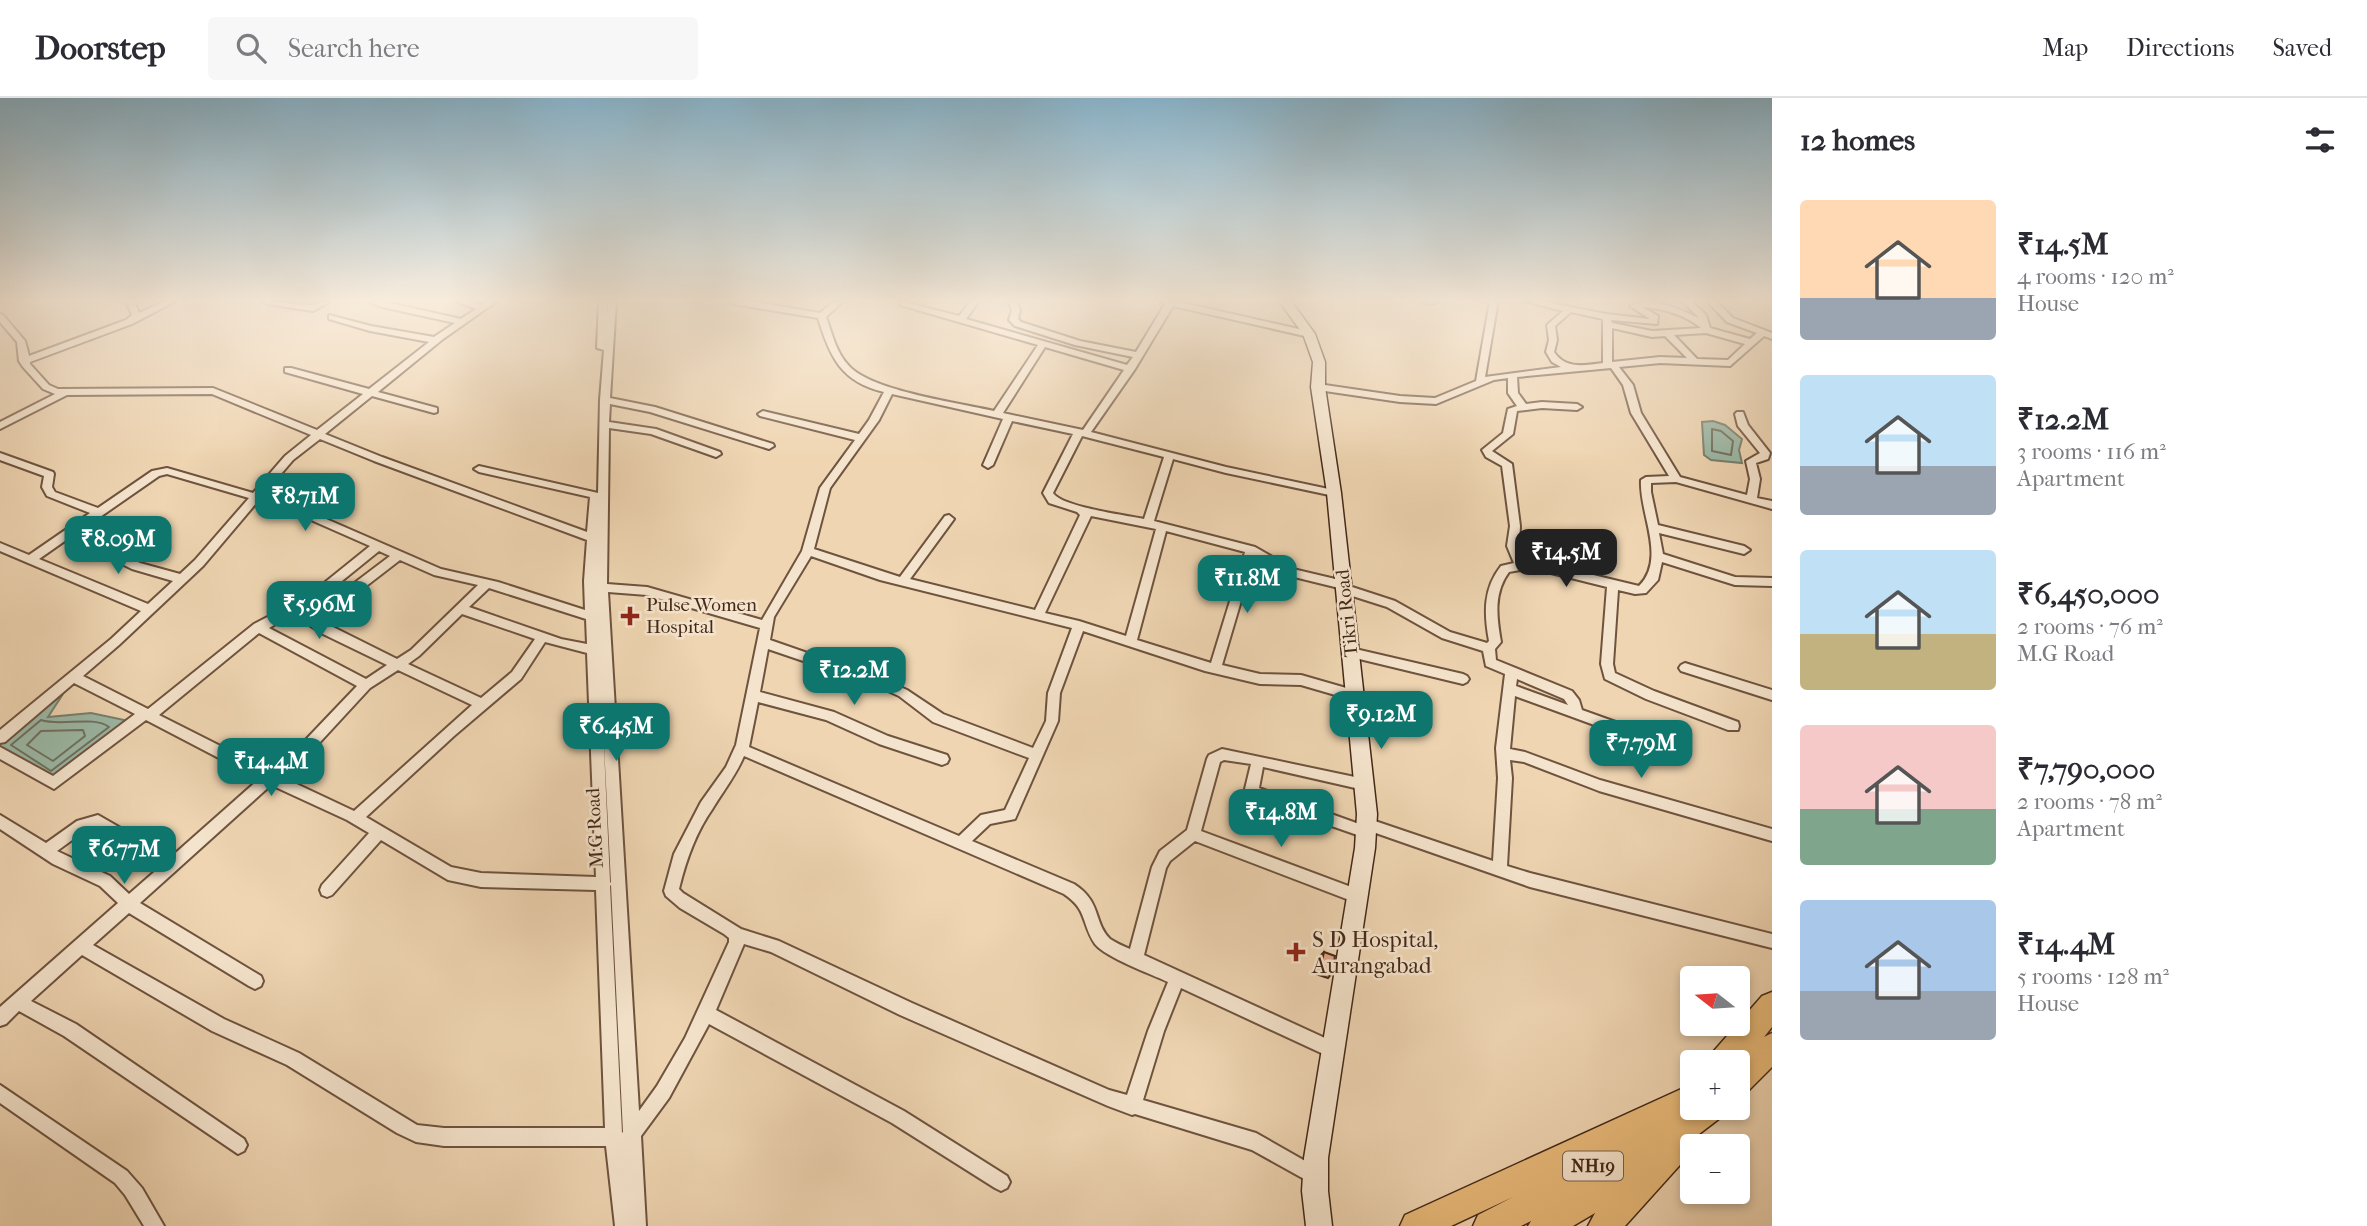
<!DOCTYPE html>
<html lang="en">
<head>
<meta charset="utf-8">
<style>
  :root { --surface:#fff; --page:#f7f7f7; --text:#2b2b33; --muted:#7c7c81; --line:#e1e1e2; --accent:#0f766e }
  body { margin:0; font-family:"IM FELL French Canon",serif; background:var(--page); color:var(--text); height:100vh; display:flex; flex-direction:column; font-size:26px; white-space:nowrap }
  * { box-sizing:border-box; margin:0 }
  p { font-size:23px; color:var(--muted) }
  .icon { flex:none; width:38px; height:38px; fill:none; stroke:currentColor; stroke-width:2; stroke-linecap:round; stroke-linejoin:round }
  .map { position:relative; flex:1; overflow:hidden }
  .panel { display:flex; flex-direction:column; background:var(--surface); width:595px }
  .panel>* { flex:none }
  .needle { width:46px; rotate:287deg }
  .tools { position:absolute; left:1680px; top:868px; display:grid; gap:14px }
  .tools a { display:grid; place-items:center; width:70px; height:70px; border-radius:7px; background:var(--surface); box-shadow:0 4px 10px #0003; font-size:35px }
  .price { position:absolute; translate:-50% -60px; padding:0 16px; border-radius:14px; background:var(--accent); color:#fff; font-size:23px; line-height:46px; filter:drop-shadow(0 2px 4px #0008) }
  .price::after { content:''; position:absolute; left:50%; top:42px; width:21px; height:16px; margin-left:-10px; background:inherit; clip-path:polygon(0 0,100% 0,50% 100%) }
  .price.selected { background:#222; color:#fff }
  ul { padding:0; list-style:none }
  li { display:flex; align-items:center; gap:21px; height:175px; padding:0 28px }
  li span { display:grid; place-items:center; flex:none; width:196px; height:140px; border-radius:7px; color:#555 }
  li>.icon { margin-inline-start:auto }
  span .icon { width:84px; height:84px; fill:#fffc; stroke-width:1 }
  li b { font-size:30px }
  h2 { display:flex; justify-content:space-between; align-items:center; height:84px; padding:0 28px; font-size:30px }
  header { display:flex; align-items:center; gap:42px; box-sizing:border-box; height:98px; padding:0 35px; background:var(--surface); border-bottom:2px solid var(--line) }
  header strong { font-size:33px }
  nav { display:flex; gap:38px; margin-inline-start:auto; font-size:24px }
  .search { width:490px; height:63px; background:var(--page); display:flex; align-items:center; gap:18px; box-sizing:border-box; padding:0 24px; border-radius:7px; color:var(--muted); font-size:26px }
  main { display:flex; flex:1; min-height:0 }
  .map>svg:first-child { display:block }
</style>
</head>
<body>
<header>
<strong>Doorstep</strong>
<div class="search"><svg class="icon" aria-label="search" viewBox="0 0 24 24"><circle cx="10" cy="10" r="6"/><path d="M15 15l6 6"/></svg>Search here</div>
<nav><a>Map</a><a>Directions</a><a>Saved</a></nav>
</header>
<main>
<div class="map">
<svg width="1772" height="1128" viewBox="0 0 1772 1128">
  <rect width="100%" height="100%" fill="#efd5b2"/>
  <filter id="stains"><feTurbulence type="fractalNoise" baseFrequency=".00286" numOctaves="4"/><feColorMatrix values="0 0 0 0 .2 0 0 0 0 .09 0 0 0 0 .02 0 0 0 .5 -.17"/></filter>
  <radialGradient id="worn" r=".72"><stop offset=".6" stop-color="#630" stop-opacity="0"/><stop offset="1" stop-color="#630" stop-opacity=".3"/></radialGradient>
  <path fill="#9bb9a7" stroke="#787f6e" stroke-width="2" d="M1713 323 1725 327 1742 341 1739 352 1742 365 1711 362 1704 357 1702 324Z
    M63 596 48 619 91 615 129 623 50 681 0 650V645Z"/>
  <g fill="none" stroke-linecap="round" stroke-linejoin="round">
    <path stroke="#6f7060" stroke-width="2" d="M1712 331 1721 333 1733 343 1731 357 1712 353Z
      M41 622C61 629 93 617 109 629L51 673 11 647Z
      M83 632 85 638 53 663 27 647 41 633Z"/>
    <defs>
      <path id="street" d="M126 203H134L139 215 165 203H176L132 226 30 264V266L49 287 58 291 213 290 317 332 363 296 285 274V270H291L369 291 429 244 370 233 329 221V217L371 228 434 239 455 225 382 209 367 203H381L461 221 476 211 455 203H468L482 207 487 203H497L443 241 378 294 437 310V314L434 315 372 298 325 336 382 359 587 434 590 399 479 374 474 371 479 368 598 395 600 302 604 252 597 250 599 203H607V217L608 203H616L610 300 655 309 773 346 774 348 769 351 650 314 610 306 609 324 656 331 720 354 721 356 716 359 651 336 609 330 607 486 647 489 762 522 802 453 820 390 855 342 760 318 758 316 763 313 859 336 869 322 884 294C841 284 830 259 818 220L733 206 729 203H748L820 215 834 203H843L826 219C832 235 836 255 849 268 872 293 959 305 994 313L1038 247 900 207V203L959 218 971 203H979L966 221 1127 267 1133 259 1075 247 1015 228 1009 222 1012 212 1008 203H1016L1020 212 1018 221 1021 224 1080 243 1136 254 1165 206 1160 203H1175L1312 234 1313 236 1309 239 1173 208 1135 271 1091 334 1226 369 1338 393 1339 395 1338 397 1334 398 1226 375 1173 361 1154 423 1255 449 1293 471 1348 484 1349 488 1395 503 1450 534 1487 545 1489 543C1484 515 1483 491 1501 468L1514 465 1507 448 1510 428 1502 368 1486 359 1482 352 1503 335 1508 311 1517 308 1508 295V280L1494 282 1436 306 1400 304 1318 292 1313 289 1318 286 1400 298 1435 300 1476 283 1490 203H1498L1485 279 1561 269 1552 264 1546 254 1549 242 1547 227 1563 213 1524 203H1541L1606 216 1650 221 1630 208C1650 197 1679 211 1699 220L1682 203H1691L1706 217 1710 230 1750 241 1757 235 1727 224 1707 203H1716L1733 220 1772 235V241L1764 238 1730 268 1660 265 1619 269 1633 287 1641 315 1680 379 1747 397 1750 381 1746 363 1760 355 1738 328 1735 316 1737 314H1743L1748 327 1770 355 1768 361 1756 365 1760 381 1757 400 1772 403V411L1676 384 1651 385V394L1658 427 1744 448 1750 452 1744 456 1659 435 1663 456 1735 479 1772 480V488L1735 487 1662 464 1658 482 1646 495 1635 496 1618 492 1613 566 1615 575 1654 593 1738 624 1739 628 1738 632H1728L1646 601 1605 581 1601 566 1607 489 1531 470 1509 474C1493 495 1497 521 1501 544L1495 551 1496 562 1572 593 1579 602 1582 612 1624 627 1625 631 1624 635 1619 636 1515 598 1510 651 1525 654 1600 682 1772 731V743L1599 693 1524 664 1510 662 1512 680 1507 768 1530 775 1772 836V850L1530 789 1373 734 1371 738 1366 740 1251 700 1245 691 1251 666 1224 662 1220 664 1201 733 1362 793 1364 798 1362 803 1357 805 1195 743 1170 763 1166 770 1144 857 1338 946 1340 952 1338 958 1332 960 1181 890 1164 933 1143 1002 1256 1035 1321 1072 1324 1078 1321 1084 1315 1087 1252 1052 1135 1016 1132 1017 1108 1008 900 917 771 854 744 846 716 912 904 1013 1007 1078 1010 1084 1007 1090 1001 1093 995 1090 892 1025 709 926 669 1000 641 1038 646 1128H615L606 1048H444L416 1044 397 1035 287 967 212 933 82 857 31 903 76 926 244 1041 247 1047 244 1053 238 1056 64 938 19 913 6 926 0 928V909L118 805 100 788 53 766 0 731V717L46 745 77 723 98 717 171 759 259 681 146 622 54 691 0 661V649L53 678 135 616 74 585 5 644 0 645V632L111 541 141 513 0 453V445L29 457 90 415 47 398 42 389 44 378 0 362V355L53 374 54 376 52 389 55 394 98 410 152 373 167 370 253 395 285 358 311 337 212 296 67 297 0 331V324L55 296 43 291 23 269 19 263 17 244 0 224V216L3 217 25 243 29 258 126 222 132 217ZM1642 209C1662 210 1686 217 1701 230L1652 233 1612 225 1611 222 1657 226 1658 218ZM1571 214 1603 221V265C1585 267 1566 272 1554 254L1557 242 1555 228ZM1612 230 1652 239 1665 238 1687 260 1660 259 1612 264ZM1706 235 1745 246 1728 262 1697 261 1674 237ZM1045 249 1124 272 1083 332 1003 315ZM1611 270 1623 287 1631 315 1669 378 1646 379 1641 382C1639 416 1667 460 1639 488L1531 462 1525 463 1519 448 1520 428 1512 366 1492 353 1513 336 1517 313 1542 310 1577 312 1582 309 1577 306 1542 304 1526 306 1518 295 1517 279ZM892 296 1003 321 983 367 988 370 993 367 1012 323 1073 336 1043 395 1049 405 1077 414 1080 417 1035 512 910 481 954 421 949 417 945 418 900 479 814 451 830 390 879 322ZM1082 338 1164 359 1144 421C1125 417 1062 409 1053 395ZM320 341 374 363 587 442 584 483 585 512 498 484 441 471 294 407 263 397 293 362ZM167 376 249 400 195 462 180 476 140 465 77 435 159 378ZM258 403 286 411 370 448 308 498 254 526 148 611 83 578 119 547 203 468ZM1091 418 1156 431 1126 538 1079 523 1045 515ZM1166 433 1245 454 1211 565 1137 542ZM69 440 132 471 173 483 148 506 39 461ZM379 453 390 458 312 517 303 511 316 504ZM811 458 880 482 1072 530 1048 595 1046 623 1033 650 943 616 907 592 885 582 770 542 774 519ZM1254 459 1286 477 1339 490 1340 494 1387 509 1442 540 1483 553 1486 568 1505 576 1496 650 1498 680 1493 763 1366 720 1361 722 1359 726 1259 690 1263 669 1364 692 1369 690 1371 686 1369 682 1222 651 1209 657 1207 661 1187 732 1160 753 1152 769 1130 851C1123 848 1116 845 1110 841 1093 824 1102 804 1074 786L972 743 990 726 1015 721 1058 623 1060 595 1083 533 1205 573 1260 586 1301 587 1356 603 1360 602 1362 598 1360 594 1301 577 1260 576 1222 567ZM400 462 434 477 478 487 411 552 397 561 321 523ZM489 490 586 521 587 546 561 541 469 509ZM608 494 647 497 760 530 736 647 726 669 701 704 674 756 664 793 666 798 680 810 724 836 729 840V844L685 940 657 988 639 1013ZM293 516 323 536 387 567 366 581 269 530ZM462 516 535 541 512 574 481 600 408 566 419 558ZM259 535 357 588 274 675 159 617ZM545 544 587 555 596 779 481 775 451 769 366 719 454 638 521 581ZM768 551 877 588 899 598 933 624 1029 660 1005 712 981 717 959 738 749 649 758 604 826 622 879 646 942 667 947 665 949 661 947 657 888 638 834 614 760 594ZM398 572 472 607 354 713 286 681 370 590ZM1517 581 1564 601 1568 607 1516 588ZM602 607 611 785 610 784ZM744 658 1064 796C1088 812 1081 825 1095 846 1105 859 1151 876 1168 884L1148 933 1127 997 1109 992 912 905 779 843 741 831 683 795 679 791C686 762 696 734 713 710 724 692 736 677 744 658ZM271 687 347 722 369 735 322 787 320 792 322 797 327 799 332 797 381 742 448 782 481 789 596 792 605 1030H444L417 1027 299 955 224 921 93 847 129 815 249 888 255 891 261 888 263 883 261 878 140 805ZM97 729 161 768 129 796 110 778 57 753 86 732ZM611 787 623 1034 622 1035 610 788Z
        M263 203C279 203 294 207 309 207 316 207 323 203 331 203L313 213 267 206Z
        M1422 203H1438C1435 207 1425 207 1422 203Z
        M1351 550 1463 576 1467 578 1469 581 1467 584 1463 586 1347 558 1345 555 1347 552Z
        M1685 565 1772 592V602L1681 573 1679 570 1681 567Z
        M0 987 127 1073 142 1090 164 1128H144L125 1097 115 1085 0 1005Z"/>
      <path id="secondary" d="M1279 203H1291L1315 236 1325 264V289L1341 395 1377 716 1375 750 1328 1060V1093L1332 1128H1306L1302 1093 1304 1060 1355 750 1357 716 1327 395 1311 289 1313 264 1303 236Z"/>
      <path id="highway" d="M1772 894V929L1764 939 1772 935V969L1748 993 1738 997V964H1709L1713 954 1762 898Z
        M1690 987 1692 1010H1724L1720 1020 1690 1043 1688 1058 1625 1128H1588L1595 1115 1573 1128H1528L1531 1123 1521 1128H1473L1478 1117 1513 1099 1451 1128H1400L1405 1117Z"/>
    </defs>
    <use href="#street" stroke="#6e533e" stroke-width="4"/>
    <use href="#secondary" stroke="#432818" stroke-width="3"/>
    <use href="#highway" stroke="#432818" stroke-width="3"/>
    <use href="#street" fill="#f5e4cd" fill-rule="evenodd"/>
    <use href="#secondary" fill="#f5e4cd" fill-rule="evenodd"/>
    <use href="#highway" fill="#e8ba79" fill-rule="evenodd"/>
  </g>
  <path fill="#c18e75" stroke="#432818" stroke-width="2" d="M1324 854 1332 875 1328 880 1316 876 1320 858Z"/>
  <path fill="#e0a588" stroke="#432818" stroke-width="2" d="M1324 854 1335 858 1332 875 1320 871Z"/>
  <linearGradient id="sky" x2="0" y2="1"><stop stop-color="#89b6ce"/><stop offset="0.56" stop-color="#f8ecdc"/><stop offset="1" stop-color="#f8ecdc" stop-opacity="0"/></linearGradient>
  <rect width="1772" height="361" fill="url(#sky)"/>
  <g fill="#8f2418" stroke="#f5e4cd" stroke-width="2.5">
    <path d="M626.5 507.5h7v7h7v7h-7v7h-7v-7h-7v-7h7z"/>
    <path d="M1292.5 843.5h7v7h7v7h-7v7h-7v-7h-7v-7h7z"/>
  </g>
  <g text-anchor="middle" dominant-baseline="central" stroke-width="5" stroke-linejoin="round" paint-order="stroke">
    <rect fill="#f5e4cd" stroke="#78604e" stroke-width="2" x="1563" y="1053.5" width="60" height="29" rx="5"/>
    <g font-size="18" font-weight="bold" fill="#432818">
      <text x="1593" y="1068">NH19</text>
    </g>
    <g font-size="19" fill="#432818" stroke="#f5e4cd" text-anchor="start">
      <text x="646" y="507">Pulse Women<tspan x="646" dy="22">Hospital</tspan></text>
    </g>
    <g font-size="19" fill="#432818" stroke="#f5e4cd">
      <text transform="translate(1347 515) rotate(-96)">Tikri Road</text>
      <text transform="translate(595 730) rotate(-93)">M.G Road</text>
    </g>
    <g font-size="23" fill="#432818" stroke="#f5e4cd" text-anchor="start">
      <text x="1312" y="841">S D Hospital,<tspan x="1312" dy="26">Aurangabad</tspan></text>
    </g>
  </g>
  <rect width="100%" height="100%" filter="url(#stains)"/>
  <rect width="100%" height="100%" fill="url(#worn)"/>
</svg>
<div class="tools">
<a><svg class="needle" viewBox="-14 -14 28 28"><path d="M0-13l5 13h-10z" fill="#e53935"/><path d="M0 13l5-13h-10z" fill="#7c7c81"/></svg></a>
<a>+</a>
<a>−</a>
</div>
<b class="price" style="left:305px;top:435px">₹8.71M</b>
<b class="price" style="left:118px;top:478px">₹8.09M</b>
<b class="price selected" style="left:1566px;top:491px">₹14.5M</b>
<b class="price" style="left:1247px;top:517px">₹11.8M</b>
<b class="price" style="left:319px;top:543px">₹5.96M</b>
<b class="price" style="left:854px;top:609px">₹12.2M</b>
<b class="price" style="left:1381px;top:653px">₹9.12M</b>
<b class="price" style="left:616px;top:665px">₹6.45M</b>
<b class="price" style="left:1641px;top:682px">₹7.79M</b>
<b class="price" style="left:271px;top:700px">₹14.4M</b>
<b class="price" style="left:1281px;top:751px">₹14.8M</b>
<b class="price" style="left:124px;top:788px">₹6.77M</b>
</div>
<section class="panel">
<h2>12 homes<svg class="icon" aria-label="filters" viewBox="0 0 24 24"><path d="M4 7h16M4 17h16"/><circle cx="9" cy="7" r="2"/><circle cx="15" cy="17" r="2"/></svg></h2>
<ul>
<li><span style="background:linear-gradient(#ffd9b3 70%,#9aa5b1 0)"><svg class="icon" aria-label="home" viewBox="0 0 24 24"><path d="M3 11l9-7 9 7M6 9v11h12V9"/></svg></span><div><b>₹14.5M</b><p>4 rooms · 120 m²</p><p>House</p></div></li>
<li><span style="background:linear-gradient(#bfe0f5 65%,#9aa5b1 0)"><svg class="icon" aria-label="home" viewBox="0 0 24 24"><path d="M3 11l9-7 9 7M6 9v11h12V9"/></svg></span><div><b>₹12.2M</b><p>3 rooms · 116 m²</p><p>Apartment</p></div></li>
<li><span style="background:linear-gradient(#bfe0f5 60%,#c2b280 0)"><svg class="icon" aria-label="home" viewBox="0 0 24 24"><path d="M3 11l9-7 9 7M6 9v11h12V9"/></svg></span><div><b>₹6,450,000</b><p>2 rooms · 76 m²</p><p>M.G Road</p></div></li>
<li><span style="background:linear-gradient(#f6c9c9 60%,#7fa58c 0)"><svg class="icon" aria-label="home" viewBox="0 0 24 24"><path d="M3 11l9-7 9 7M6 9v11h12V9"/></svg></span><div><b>₹7,790,000</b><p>2 rooms · 78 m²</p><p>Apartment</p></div></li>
<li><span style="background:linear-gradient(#a9c7e8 65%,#9aa5b1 0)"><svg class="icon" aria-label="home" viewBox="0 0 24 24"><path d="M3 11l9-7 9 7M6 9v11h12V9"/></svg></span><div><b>₹14.4M</b><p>5 rooms · 128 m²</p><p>House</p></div></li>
</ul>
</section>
</main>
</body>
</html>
